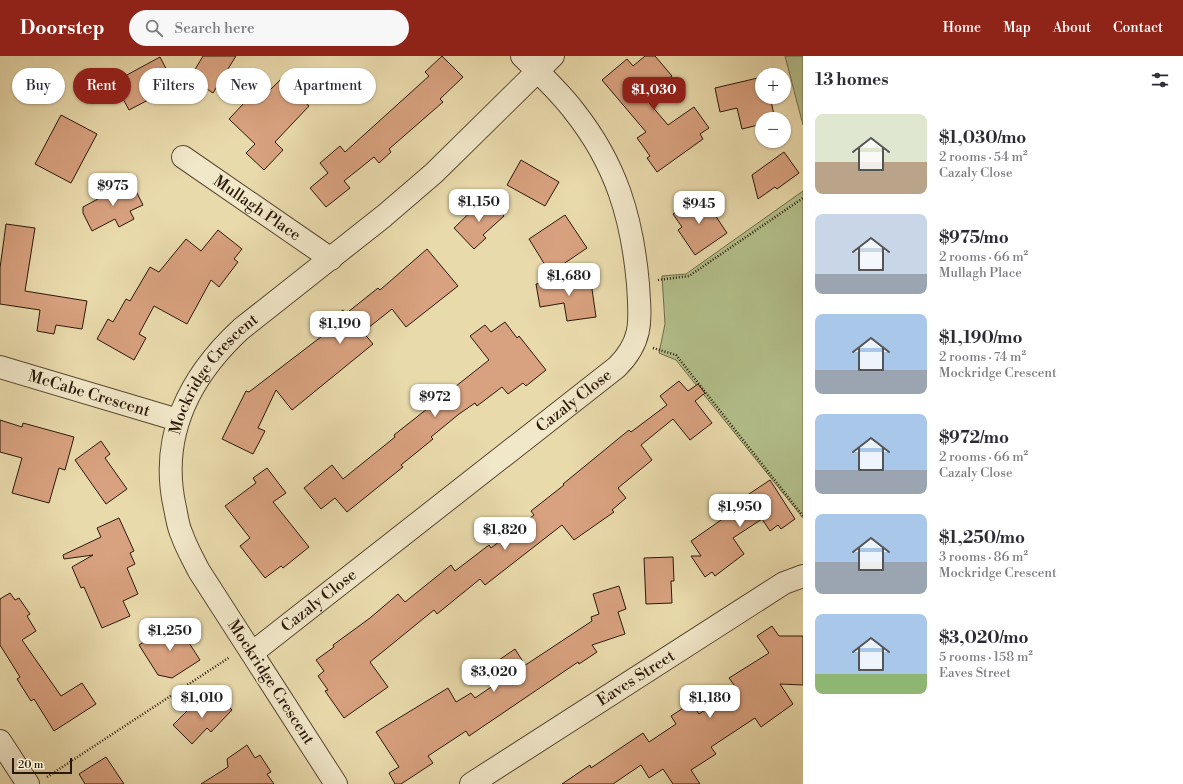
<!DOCTYPE html>
<html lang="en">
<head>
<meta charset="utf-8">
<style>
  :root { --surface:#fff; --page:#f7f7f7; --text:#2b2b33; --muted:#7c7c81; --accent:#8f2418 }
  body { margin:0; font-family:"Libre Bodoni",serif; background:var(--page); color:var(--text); height:100vh; display:flex; flex-direction:column; font-size:15px; white-space:nowrap }
  * { box-sizing:border-box; margin:0 }
  p { font-size:13px; color:var(--muted) }
  .icon { flex:none; width:22px; height:22px; fill:none; stroke:currentColor; stroke-width:2; stroke-linecap:round; stroke-linejoin:round }
  .map { position:relative; flex:1; overflow:hidden }
  .drawer { display:flex; flex-direction:column; background:var(--surface); width:380px }
  .drawer>* { flex:none }
  .hud { position:absolute; left:12px; top:12px; width:380px; height:36px; display:flex; gap:8px }
  .fabs { position:absolute; left:755px; top:12px; display:grid; gap:8px }
  .fabs a { display:grid; place-items:center; width:36px; height:36px; border-radius:50%; background:var(--surface); box-shadow:0 1px 3px #0004; font-size:20px }
  .scale { position:absolute; left:12px; bottom:10px; width:60px; box-sizing:border-box; padding-left:4px; border:2px solid #2a1808; border-top:0; font-size:11px; line-height:14px; white-space:nowrap; color:#2a1808; -webkit-text-stroke:3px #f1e7c9; paint-order:stroke }
  .price { position:absolute; translate:-50% -34px; padding:0 9px; border-radius:8px; background:#fff; color:#222; font-size:13px; line-height:26px; filter:drop-shadow(0 1px 2px #0008) }
  .price::after { content:''; position:absolute; left:50%; top:24px; width:12px; height:9px; margin-left:-6px; background:inherit; clip-path:polygon(0 0,100% 0,50% 100%) }
  .price.current { background:var(--accent); color:#fff }
  ul { padding:0; list-style:none }
  li { display:flex; align-items:center; gap:12px; height:100px; padding:0 12px }
  li span { display:grid; place-items:center; flex:none; width:112px; height:80px; border-radius:8px; color:#555 }
  li>.icon { margin-inline-start:auto }
  span .icon { width:48px; height:48px; fill:#fffc; stroke-width:1 }
  li b { font-size:17px }
  h2 { display:flex; justify-content:space-between; align-items:center; height:48px; padding:0 12px; font-size:17px }
  .chip { padding:0 14px; border-radius:18px; background:var(--surface); box-shadow:0 1px 3px #0004; font-size:14px; line-height:36px }
  .chip.current { background:var(--accent); color:#fff }
  header { display:flex; align-items:center; gap:24px; box-sizing:border-box; height:56px; padding:0 20px; background:var(--accent); color:#fff }
  header strong { font-size:19px }
  nav { display:flex; gap:22px; margin-inline-start:auto; font-size:14px }
  .search { width:280px; height:36px; background:var(--page); display:flex; align-items:center; gap:10px; box-sizing:border-box; padding:0 14px; border-radius:22px; color:var(--muted); font-size:15px }
  main { display:flex; flex:1; min-height:0 }
  .map>svg:first-child { display:block }
</style>
</head>
<body>
<header>
<strong>Doorstep</strong>
<div class="search"><svg class="icon" aria-label="search" viewBox="0 0 24 24"><circle cx="10" cy="10" r="6"/><path d="M15 15l6 6"/></svg>Search here</div>
<nav><a>Home</a><a>Map</a><a>About</a><a>Contact</a></nav>
</header>
<main>
<div class="map">
<svg width="803" height="728" viewBox="0 0 803 728">
  <rect width="100%" height="100%" fill="#e9daac"/>
  <filter id="stains"><feTurbulence type="fractalNoise" baseFrequency=".005" numOctaves="4"/><feColorMatrix values="0 0 0 0 .2 0 0 0 0 .09 0 0 0 0 .02 0 0 0 .5 -.17"/></filter>
  <radialGradient id="worn" r=".72"><stop offset=".6" stop-color="#630" stop-opacity="0"/><stop offset="1" stop-color="#630" stop-opacity=".3"/></radialGradient>
  <path fill="#b3c08c" stroke="#6e6c4a" d="M785 0H803V69Z
    M803 135V462L676 304 659 297 665 268 662 220 686 218Z"/>
  <path fill="#d8a17f" stroke="#2a1808" d="M203 0H236L213 37 190 22Z
    M442 0 463 21 440 43 443 46 389 93 391 96 379 107 374 101 344 125 350 132 326 151 310 132 328 117 320 107 340 90 345 96 429 20 425 16Z
    M645 0H655L672 20 645 42 668 69 694 51 709 72 700 78 703 83 657 116 647 102 650 100 637 82 646 76 602 24 627 3 633 10Z
    M160 1 175 30 129 54 114 26Z
    M762 21V41H770L775 63H760L762 68 742 73 737 52 720 56 715 32Z
    M281 23 309 50 275 86 283 94 264 114 246 97 255 88 229 63 262 28 269 35Z
    M61 59 97 78 71 127 35 108Z
    M784 96 799 117 777 133 775 131 758 143 752 119Z
    M521 104 559 126 545 150 507 129Z
    M131 125 143 149 130 155 134 163 119 171 115 163 92 175 83 157V151Z
    M701 138 727 177 695 199 678 174 682 171 673 158Z
    M483 144H490L504 160 483 179 486 182 474 193 454 172Z
    M565 159 587 192 550 217 529 183Z
    M6 168 35 172 25 235 87 245 82 273 56 269 54 278 37 275 40 254 0 248V212Z
    M218 174 242 193 234 203 238 206 219 231 211 224 187 268 154 250 139 278 146 282 134 304 97 283 108 263 113 266 126 243 130 245 150 211 159 216 186 183 201 195Z
    M427 193 458 230 406 271 392 253 363 276 373 288 292 354 276 334 258 372 265 375 253 398 222 383 246 335 249 336 326 277 323 274 331 268 329 265 343 254 345 258 348 256 378 232 380 234Z
    M590 219 596 261 567 265 564 247 540 251 536 228Z
    M505 266 517 282 519 280 546 314 526 330 523 327 508 338 502 331 477 350 475 347 459 358 431 381 433 383 401 409 403 411 347 456 335 442 321 453 304 432 332 409 343 423 395 381 394 379 489 304 470 280 485 269 491 276Z
    M679 325 688 335 698 328 705 337 695 345 712 367 690 384 673 363 641 389 652 404 618 432 626 442 612 454 614 456 574 484 562 469 485 529 480 523 437 558 434 554 370 606 388 631 344 662 325 635 328 634 318 620 324 615 316 604 334 591 333 589 370 562 398 538 405 546 451 509 455 515 489 489 491 492 534 459 531 455 564 429 563 428 629 374 631 376 667 349 660 340Z
    M0 364 22 371 23 367 74 381 65 414 59 412 49 447 12 437 22 402 0 396Z
    M101 385 110 398 105 402 127 433 106 448 75 404Z
    M267 412 286 437 273 446 309 491 283 512 281 510 265 522 240 490 250 482 225 450 256 427 253 422Z
    M770 424 795 463 781 473 778 469 770 475 762 463 733 482 744 498 715 520 712 516 705 521 691 500H701L691 485 734 455 731 450Z
    M119 462 134 495 130 497 135 508 127 512 138 538 123 545 130 560 102 572 84 531 81 532 72 511 93 499 64 503 63 499 101 481 97 472Z
    M673 501 674 525H671L672 547 646 548 644 502Z
    M619 530 626 553 618 556 625 578 592 589 597 596 579 608 578 606 469 680 466 675 428 700 433 707 401 728H395L389 717 399 711 376 676 448 632 456 646 471 637 475 642 509 619 499 604 515 593 525 609 527 608 592 565 591 561 599 558 593 538Z
    M10 537 15 544 19 542 30 558 27 560 36 575 22 584 61 640 82 627 96 648 54 675 34 643 31 645 17 623 20 621 0 589V543Z
    M175 565 200 604 172 622 158 619 139 589Z
    M772 570 779 580H803V629L780 628 793 648 761 671 755 662 711 691 716 698 691 714 700 728H673L663 713 649 722 641 709 613 728H562L590 709 591 712 643 677 649 686 676 668 671 660 691 647 699 658 737 633 729 622 769 597 757 580Z
    M216 638 232 654 211 676 207 672 192 688 173 669 195 647 201 653Z
    M247 689 255 702 260 699 271 716 267 718 274 728H201L228 711 227 703Z
    M106 701 124 728H85L79 718Z"/>
  <g fill="none" stroke-linecap="round" stroke-linejoin="round">
    <defs>
      <g id="minor">
        <path id="s1" d="M183 101 331 203"/>
        <path id="s2" d="M0 311 178 364"/>
        <path id="s3" d="M252 597 617 311C644 284 640 263 638 228 632 161 616 108 574 55 559 35 540 18 522 0"/>
        <path d="M0 685 28 728"/>
        <path id="s4" d="M336 728 199 515C193 503 186 491 182 479 178 471 177 461 175 452 159 381 189 321 241 273L384 160 434 117 553 0"/>
        <path id="s5" d="M471 728 784 527 803 520"/>
      </g>
    </defs>
    <use href="#minor" stroke="#5a4831" stroke-width="24"/>
    <path stroke="#2a1808" stroke-width="2.5" stroke-dasharray="1 2" stroke-linecap="butt" d="M658 224 689 220 803 142
      M653 292 676 299 803 460
      M47 721 230 601"/>
    <use href="#minor" stroke="#f1e7c9" stroke-width="22"/>
  </g>
  <g text-anchor="middle" dominant-baseline="central" stroke-width="3.5" stroke-linejoin="round" paint-order="stroke">
    <g font-size="16" fill="#2a1808" stroke="#f1e7c9">
      <text stroke="none"><textPath href="#s1" startOffset="90">Mullagh Place</textPath></text>
      <text stroke="none"><textPath href="#s4" startOffset="468">Mockridge Crescent</textPath></text>
      <text stroke="none"><textPath href="#s2" startOffset="93">McCabe Crescent</textPath></text>
      <text stroke="none"><textPath href="#s3" startOffset="409">Cazaly Close</textPath></text>
      <text stroke="none"><textPath href="#s3" startOffset="85">Cazaly Close</textPath></text>
      <text stroke="none"><textPath href="#s5" startOffset="196">Eaves Street</textPath></text>
      <text transform="translate(271 626) rotate(57)">Mockridge Crescent</text>
    </g>
  </g>
  <rect width="100%" height="100%" filter="url(#stains)"/>
  <rect width="100%" height="100%" fill="url(#worn)"/>
</svg>
<div class="fabs">
<a>+</a>
<a>−</a>
</div>
<div class="scale">20 m</div>
<b class="price current" style="left:654px;top:55px">$1,030</b>
<b class="price" style="left:113px;top:151px">$975</b>
<b class="price" style="left:479px;top:167px">$1,150</b>
<b class="price" style="left:699px;top:169px">$945</b>
<b class="price" style="left:569px;top:241px">$1,680</b>
<b class="price" style="left:340px;top:289px">$1,190</b>
<b class="price" style="left:435px;top:362px">$972</b>
<b class="price" style="left:740px;top:472px">$1,950</b>
<b class="price" style="left:505px;top:495px">$1,820</b>
<b class="price" style="left:170px;top:596px">$1,250</b>
<b class="price" style="left:494px;top:637px">$3,020</b>
<b class="price" style="left:202px;top:663px">$1,010</b>
<b class="price" style="left:710px;top:663px">$1,180</b>
<div class="hud">
<a class="chip">Buy</a>
<a class="chip current">Rent</a>
<a class="chip">Filters</a>
<a class="chip">New</a>
<a class="chip">Apartment</a>
</div>
</div>
<section class="drawer">
<h2>13 homes<svg class="icon" aria-label="filters" viewBox="0 0 24 24"><path d="M4 7h16M4 17h16"/><circle cx="9" cy="7" r="2"/><circle cx="15" cy="17" r="2"/></svg></h2>
<ul>
<li><span style="background:linear-gradient(#dfe7d0 60%,#b9a48a 0)"><svg class="icon" aria-label="home" viewBox="0 0 24 24"><path d="M3 11l9-7 9 7M6 9v11h12V9"/></svg></span><div><b>$1,030/mo</b><p>2 rooms · 54 m²</p><p>Cazaly Close</p></div></li>
<li><span style="background:linear-gradient(#c9d6e8 75%,#9aa5b1 0)"><svg class="icon" aria-label="home" viewBox="0 0 24 24"><path d="M3 11l9-7 9 7M6 9v11h12V9"/></svg></span><div><b>$975/mo</b><p>2 rooms · 66 m²</p><p>Mullagh Place</p></div></li>
<li><span style="background:linear-gradient(#a9c7e8 70%,#9aa5b1 0)"><svg class="icon" aria-label="home" viewBox="0 0 24 24"><path d="M3 11l9-7 9 7M6 9v11h12V9"/></svg></span><div><b>$1,190/mo</b><p>2 rooms · 74 m²</p><p>Mockridge Crescent</p></div></li>
<li><span style="background:linear-gradient(#a9c7e8 70%,#9aa5b1 0)"><svg class="icon" aria-label="home" viewBox="0 0 24 24"><path d="M3 11l9-7 9 7M6 9v11h12V9"/></svg></span><div><b>$972/mo</b><p>2 rooms · 66 m²</p><p>Cazaly Close</p></div></li>
<li><span style="background:linear-gradient(#a9c7e8 60%,#9aa5b1 0)"><svg class="icon" aria-label="home" viewBox="0 0 24 24"><path d="M3 11l9-7 9 7M6 9v11h12V9"/></svg></span><div><b>$1,250/mo</b><p>3 rooms · 86 m²</p><p>Mockridge Crescent</p></div></li>
<li><span style="background:linear-gradient(#a9c7e8 75%,#8fb573 0)"><svg class="icon" aria-label="home" viewBox="0 0 24 24"><path d="M3 11l9-7 9 7M6 9v11h12V9"/></svg></span><div><b>$3,020/mo</b><p>5 rooms · 158 m²</p><p>Eaves Street</p></div></li>
</ul>
</section>
</main>
</body>
</html>
